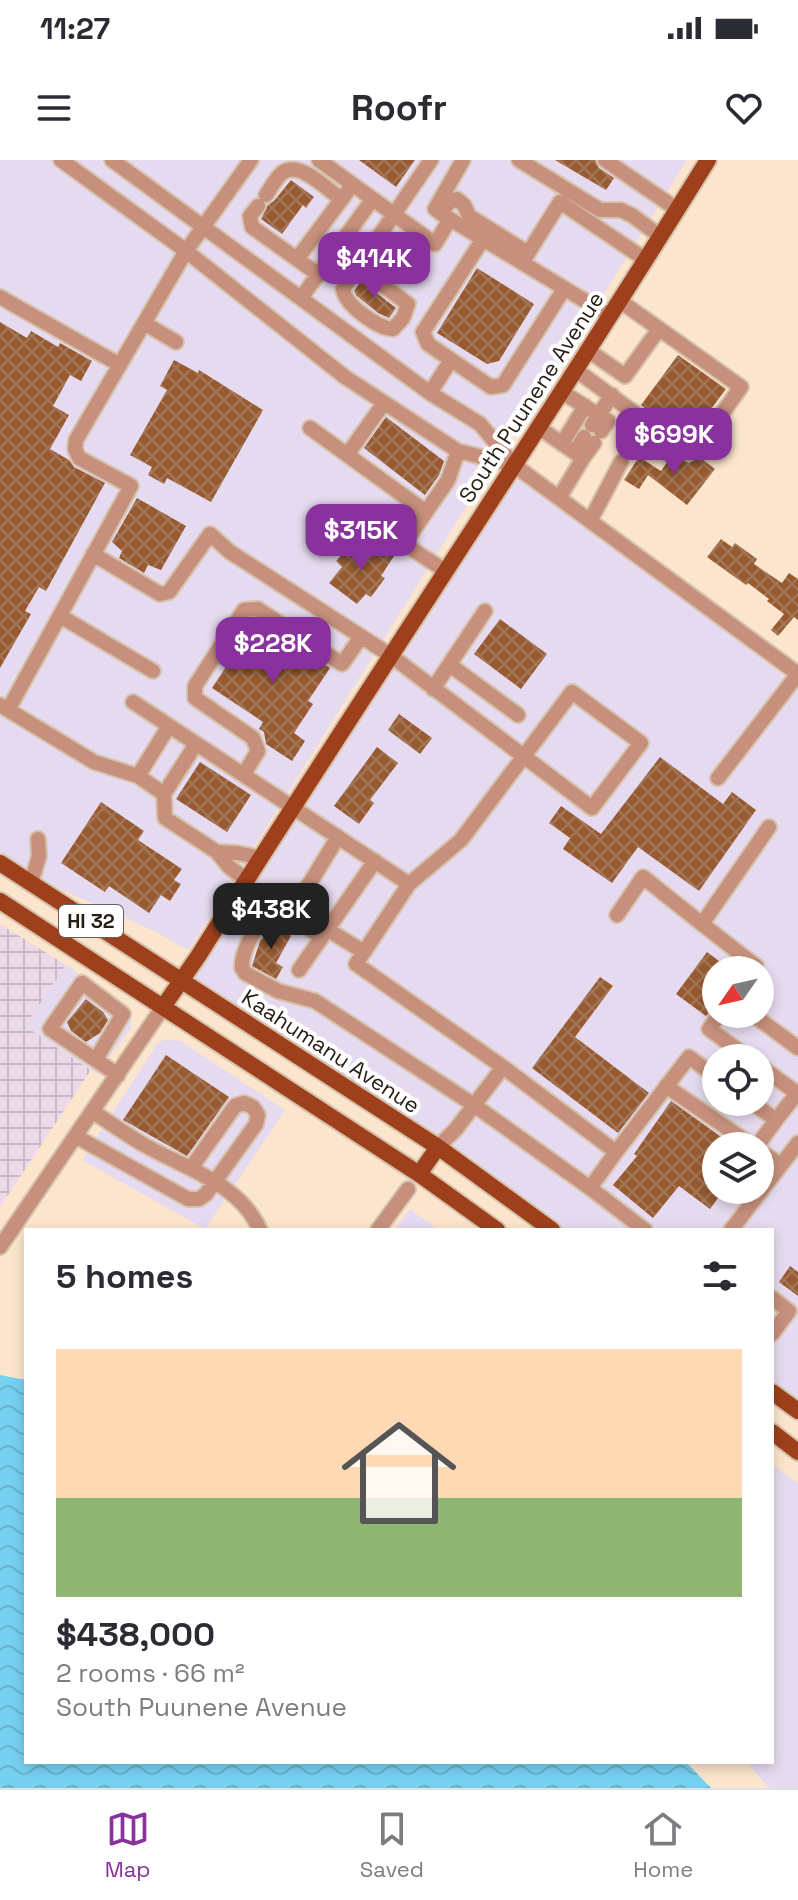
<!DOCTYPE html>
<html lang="en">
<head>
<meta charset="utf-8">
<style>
  :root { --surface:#fff; --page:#f7f7f7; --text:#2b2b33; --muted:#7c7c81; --line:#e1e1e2; --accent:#89319d }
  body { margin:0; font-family:"Space Grotesk",sans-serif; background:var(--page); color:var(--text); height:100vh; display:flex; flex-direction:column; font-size:30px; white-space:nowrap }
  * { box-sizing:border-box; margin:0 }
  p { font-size:26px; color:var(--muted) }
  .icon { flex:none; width:44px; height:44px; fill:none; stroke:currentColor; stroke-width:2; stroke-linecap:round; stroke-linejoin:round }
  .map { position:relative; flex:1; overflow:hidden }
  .panel { position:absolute; left:24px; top:1068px; width:750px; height:536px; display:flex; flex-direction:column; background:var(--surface); border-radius:0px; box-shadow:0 4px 12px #0003 }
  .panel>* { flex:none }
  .needle { width:52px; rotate:236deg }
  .buttons { position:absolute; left:702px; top:796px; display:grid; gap:16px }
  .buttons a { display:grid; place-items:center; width:72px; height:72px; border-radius:50%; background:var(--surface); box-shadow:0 4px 12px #0003; font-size:40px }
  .price { position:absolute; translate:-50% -68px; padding:0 18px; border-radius:16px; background:var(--accent); color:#fff; font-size:26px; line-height:52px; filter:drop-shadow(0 2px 4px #0008) }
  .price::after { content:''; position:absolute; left:50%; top:48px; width:24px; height:18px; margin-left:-12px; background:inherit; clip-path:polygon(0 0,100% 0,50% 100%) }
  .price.on { background:#222; color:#fff }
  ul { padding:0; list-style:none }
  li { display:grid; align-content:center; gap:16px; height:424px; padding:0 32px }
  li+li { border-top:2px solid var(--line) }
  li span { display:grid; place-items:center; height:248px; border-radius:0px; color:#555 }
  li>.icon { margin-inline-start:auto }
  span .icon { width:144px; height:144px; fill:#fffc; stroke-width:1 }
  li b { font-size:34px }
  h2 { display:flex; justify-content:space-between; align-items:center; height:96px; padding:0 32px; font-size:34px }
  .status { display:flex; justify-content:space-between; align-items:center; height:56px; padding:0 40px; background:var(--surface); direction:ltr }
  .status svg { height:22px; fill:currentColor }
  header { display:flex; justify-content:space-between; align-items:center; height:104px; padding:0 32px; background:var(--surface); font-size:36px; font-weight:600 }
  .tab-bar { display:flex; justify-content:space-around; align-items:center; height:112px; border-top:2px solid var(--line); background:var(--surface); font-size:22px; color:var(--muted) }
  .tab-bar a { display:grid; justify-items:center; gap:4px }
  .tab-bar .on { color:var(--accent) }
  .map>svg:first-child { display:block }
</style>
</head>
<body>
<div class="status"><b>11:27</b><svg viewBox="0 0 49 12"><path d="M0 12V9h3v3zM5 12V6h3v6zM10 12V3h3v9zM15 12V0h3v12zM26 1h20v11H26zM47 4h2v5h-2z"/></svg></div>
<header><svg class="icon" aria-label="menu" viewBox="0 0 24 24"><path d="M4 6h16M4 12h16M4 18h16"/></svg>Roofr<svg class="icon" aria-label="heart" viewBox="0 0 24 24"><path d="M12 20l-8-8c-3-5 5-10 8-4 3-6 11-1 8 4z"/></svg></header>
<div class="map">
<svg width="798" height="1628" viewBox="0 0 798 1628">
  <defs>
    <pattern id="industrial-grid" width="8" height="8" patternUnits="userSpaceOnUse" patternTransform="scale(2)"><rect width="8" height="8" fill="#ecd8e8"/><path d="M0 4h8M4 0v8" fill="none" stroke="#cab9c6"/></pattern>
    <pattern id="water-waves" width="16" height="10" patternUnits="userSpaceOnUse" patternTransform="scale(2)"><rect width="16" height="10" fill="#76d1f1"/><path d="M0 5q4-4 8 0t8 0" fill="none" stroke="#66b3ce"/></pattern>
    <pattern id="building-cross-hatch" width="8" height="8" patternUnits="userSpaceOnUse" patternTransform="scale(2)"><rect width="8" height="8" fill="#985b31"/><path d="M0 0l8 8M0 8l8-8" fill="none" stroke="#a3785a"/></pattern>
  </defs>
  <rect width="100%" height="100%" fill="#fce5cd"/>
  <path fill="#e5daef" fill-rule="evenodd" d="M0 0H687L558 208 521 259 237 714 190 788 185 789 158 773 0 702Z
    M514 305 798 527V1251L772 1232V1070H552L182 820ZM716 810H760V854H716ZM716 898H760V942H716ZM716 986H760V1030H716Z
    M66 805 125 845 130 852 131 868 97 914 25 866Z
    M165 879 181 881 285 950 205 1069 82 1000 157 884Z
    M410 1049 439 1070H394Z
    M772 1304 798 1323V1628H769L746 1602H772Z"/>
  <path fill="url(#industrial-grid)" d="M0 764 66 805 25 866 91 910 0 1047Z"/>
  <path fill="url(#water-waves)" d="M0 1215 26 1220V1602H686L711 1628H0Z"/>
  <path fill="url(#building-cross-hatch)" d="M359 0H415L396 27Z
    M555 0H595L599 8 614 18 606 30Z
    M291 20 314 37 306 48 303 45 282 74 261 59 268 45 274 41Z
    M477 108 534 144 499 201 487 204 437 173Z
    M361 121 396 148 389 158 378 153 357 136 354 131Z
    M0 162 27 178 31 171 58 187 60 183 92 201 81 221 70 215 53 246 69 255 50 289 69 300 74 307 105 323 46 431 39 427 25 451 31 454 0 508Z
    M678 195 726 229 688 280 641 245Z
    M174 200 198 213 199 210 263 250 211 342 167 318 164 324 148 315 152 307 130 295 167 230 160 226Z
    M386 257 444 301 439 315 425 335 364 288Z
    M673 294 689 303 698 296 715 309 687 345 648 315 639 329 624 320 639 297 661 311Z
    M137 338 186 366 161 410 148 405 144 413 119 398 122 391 112 382Z
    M721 379 732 387 735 383 757 399 754 404 782 423 789 413 798 419V460L794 457 778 476 771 470 784 454 767 441 769 439 748 423 746 425 707 397Z
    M378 384 394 396 381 416 385 418 371 437 366 434 357 444 329 423 342 407 336 401 350 385 360 394 365 388 371 393Z
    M500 459 547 494 521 529 474 494Z
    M257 460 330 508 308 541 313 544 294 573 305 581 292 601 266 584 264 572 259 569 263 562 212 528Z
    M399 554 432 578 420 594 388 570Z
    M377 587 398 603 370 640 374 643 359 664 334 646Z
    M660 597 723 644 732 632 756 650 699 731 638 687 612 723 563 689 570 678 549 663 561 646 601 674Z
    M200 602 251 635 227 672 176 639Z
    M101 642 144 671 138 680 182 709 174 720 181 724 170 741 161 735 149 753 109 726 105 732 61 703Z
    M276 762 286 766 283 771 291 776 276 803 283 807 276 819 252 806 260 781Z
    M707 792 731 810H716V845L706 856 676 834Z
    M600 817 613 826 575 877 649 933 618 973 532 908Z
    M86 839 103 852 108 860 100 873 86 882 71 871 67 862Z
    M166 895 229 937 187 996 123 960Z
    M671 941 734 986H716V1030H724L710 1049 679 1026 653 1058 613 1025 637 996 634 994Z
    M790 1106 798 1112V1136L779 1122Z"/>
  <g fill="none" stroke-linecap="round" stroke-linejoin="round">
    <defs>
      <path id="minor" d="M61 0 186 91 345 217 458 291 514 305
        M112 0 430 233 480 264 514 305 798 514
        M319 0 435 84 450 59 610 156
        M519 0 600 50H621L633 56 661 77
        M605 0 678 50
        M266 35C271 28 275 19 282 13 298 0 325 27 338 37L343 36
        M258 46 250 56 252 67 319 115
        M442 54 448 43 457 39 464 45 469 56 528 93
        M443 55 435 49 463 0
        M483 79 423 172 428 184 491 227 503 225 564 129
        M297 99 347 32
        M522 103 560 42 646 100
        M359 107 408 144 403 158 393 169C377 168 345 145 343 129L431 0
        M0 137 120 205
        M301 138 372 40
        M620 141 741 227 704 279
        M144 163 176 182
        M589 191 625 216 659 169
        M576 210 689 293
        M562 232 608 261 601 271
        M430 233 451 200
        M592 265 612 235
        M538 267 583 298 559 338
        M310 268 426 352 404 384 444 410
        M562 284 585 246
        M575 292 584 277
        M347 295 384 243
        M583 298 594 283
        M426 352 448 320 458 291
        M590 361 621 302
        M93 394 160 434 169 432 210 374 230 392 390 495 592 648 641 583 572 532 461 680 409 724
        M60 456 153 511
        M450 505 518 555
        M433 529 485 451
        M133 542 409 724 356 804 503 907 616 992 689 897 716 917
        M0 545 94 602 138 616 164 634
        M8 550 131 326 79 298 75 289 76 280 186 91 251 0
        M196 584 164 634 165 658 217 692 229 707 246 719
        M244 614 258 591 253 578 195 538V526L244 450 258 449 342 504 361 477
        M138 616 169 566
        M718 618 798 514
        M338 677 294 749 364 792
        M217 692 237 693 261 698
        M31 723 39 696 38 679
        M617 755 643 717 702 764 769 667
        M702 764 756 806 753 810
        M322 777 286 754 274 752C258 759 241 791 242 808L245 813 278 831 315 841 474 945 590 1028 616 992
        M299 810 375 701
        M720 854 709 869 749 898
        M752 854 798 888
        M96 899 123 854 82 823 50 869 118 915
        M760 906 798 934
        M666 926 753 986
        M751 942 776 960 757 986
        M93 952C111 963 128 976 146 986 187 1009 240 1024 260 1070
        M776 960 798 932
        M77 977 188 1039H199L206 1034 256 964 258 955 253 947 244 943 235 946 191 1008
        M438 987 456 969 503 907
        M760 991 781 1005
        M590 1028 645 1070
        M378 1070 408 1029
        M731 1070 798 983
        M0 1087 163 847
        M772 1138 789 1151 772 1174"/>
      <path id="major" d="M0 703 438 987 552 1070
        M0 741 419 1014 497 1070
        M163 847 199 795C367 528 543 267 708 0
        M419 1014 438 987
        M772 1232 798 1251
        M772 1272 798 1292"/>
    </defs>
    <use href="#minor" stroke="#d6c1ab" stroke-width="18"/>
    <use href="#major" stroke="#d6c1ab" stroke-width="20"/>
    <use href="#minor" stroke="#c6907d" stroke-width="14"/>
    <use href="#major" stroke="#9e401b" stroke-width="16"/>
  </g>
  <g text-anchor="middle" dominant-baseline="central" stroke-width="8" stroke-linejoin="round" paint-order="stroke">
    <rect fill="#fff" stroke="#686159" stroke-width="2" x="59" y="745" width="64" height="32" rx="6"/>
    <g font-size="20" font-weight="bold" fill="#271d12">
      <text x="91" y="761">HI 32</text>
    </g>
    <g font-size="22" fill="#271d12" stroke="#fff">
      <text transform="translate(531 237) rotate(-57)">South Puunene Avenue</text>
      <text transform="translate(331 891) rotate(33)">Kaahumanu Avenue</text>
    </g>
  </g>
</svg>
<div class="buttons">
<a><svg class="needle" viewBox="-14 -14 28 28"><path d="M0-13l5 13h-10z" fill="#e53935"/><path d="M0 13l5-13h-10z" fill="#7c7c81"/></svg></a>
<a><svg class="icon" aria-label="locate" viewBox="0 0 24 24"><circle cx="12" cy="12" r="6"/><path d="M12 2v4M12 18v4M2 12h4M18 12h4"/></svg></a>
<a><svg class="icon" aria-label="layers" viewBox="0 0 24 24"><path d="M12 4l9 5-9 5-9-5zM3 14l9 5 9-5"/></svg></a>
</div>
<b class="price" style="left:374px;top:140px">$414K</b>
<b class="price" style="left:674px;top:316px">$699K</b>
<b class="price" style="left:361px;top:412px">$315K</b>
<b class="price" style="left:273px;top:525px">$228K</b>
<b class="price on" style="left:271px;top:791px">$438K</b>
<section class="panel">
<h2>5 homes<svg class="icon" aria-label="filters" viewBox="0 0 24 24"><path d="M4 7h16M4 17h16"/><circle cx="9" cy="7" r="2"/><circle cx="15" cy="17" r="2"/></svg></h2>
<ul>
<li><span style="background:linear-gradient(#ffd9b3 60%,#8fb573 0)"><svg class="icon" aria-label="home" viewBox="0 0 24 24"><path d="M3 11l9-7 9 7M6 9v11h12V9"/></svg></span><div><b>$438,000</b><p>2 rooms · 66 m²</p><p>South Puunene Avenue</p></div></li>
</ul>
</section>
</div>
<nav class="tab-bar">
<a class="on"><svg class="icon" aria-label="map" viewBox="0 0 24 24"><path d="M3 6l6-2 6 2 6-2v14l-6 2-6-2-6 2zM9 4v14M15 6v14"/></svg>Map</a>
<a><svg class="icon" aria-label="saved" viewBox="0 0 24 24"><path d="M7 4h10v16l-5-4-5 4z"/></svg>Saved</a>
<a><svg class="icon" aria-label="home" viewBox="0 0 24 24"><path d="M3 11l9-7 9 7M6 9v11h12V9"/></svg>Home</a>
</nav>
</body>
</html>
